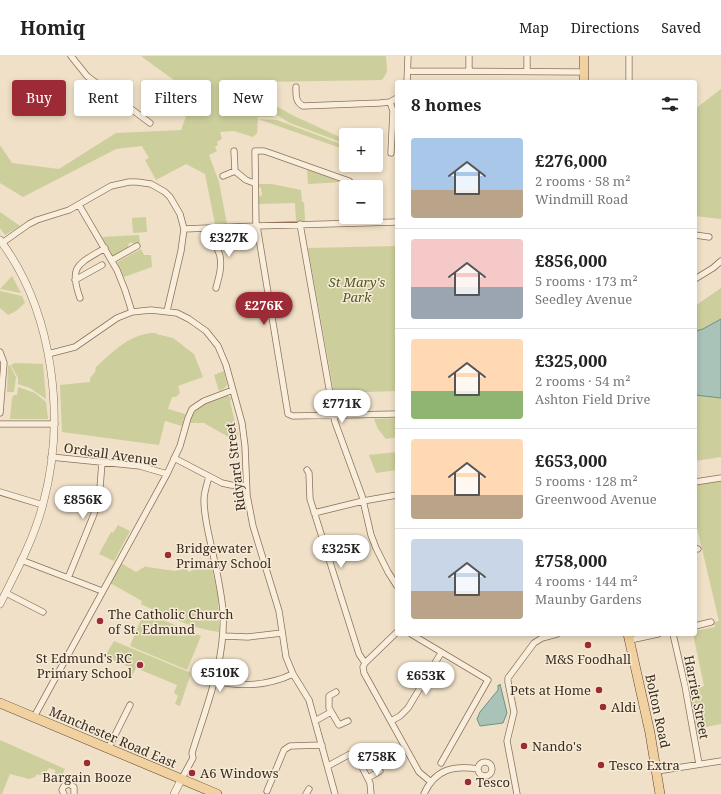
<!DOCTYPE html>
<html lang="en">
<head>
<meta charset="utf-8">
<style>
  :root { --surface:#fff; --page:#f2f2f2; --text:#222; --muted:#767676; --line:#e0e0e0; --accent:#9c2b36 }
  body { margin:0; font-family:"Noto Serif",serif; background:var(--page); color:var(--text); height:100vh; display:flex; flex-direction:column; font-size:15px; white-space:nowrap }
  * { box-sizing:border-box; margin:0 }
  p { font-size:13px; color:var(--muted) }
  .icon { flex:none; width:22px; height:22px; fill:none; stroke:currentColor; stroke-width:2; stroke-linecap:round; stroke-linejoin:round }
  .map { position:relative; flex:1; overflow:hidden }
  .details { position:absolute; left:395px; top:24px; width:302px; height:556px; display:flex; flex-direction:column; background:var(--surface); border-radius:4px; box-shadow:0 2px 6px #0003 }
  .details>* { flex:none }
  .top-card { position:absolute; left:12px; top:24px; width:323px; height:36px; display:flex; gap:8px }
  .buttons { position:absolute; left:339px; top:72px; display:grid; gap:8px }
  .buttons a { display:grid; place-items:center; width:44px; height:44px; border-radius:4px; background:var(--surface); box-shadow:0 2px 6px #0003; font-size:20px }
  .price { position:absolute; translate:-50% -34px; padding:0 9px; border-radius:14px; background:#fff; color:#222; font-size:13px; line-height:26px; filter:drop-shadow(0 1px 2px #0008) }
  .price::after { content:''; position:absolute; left:50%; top:24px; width:12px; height:9px; margin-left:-6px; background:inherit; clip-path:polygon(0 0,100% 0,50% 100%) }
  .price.current { background:var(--accent); color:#fff }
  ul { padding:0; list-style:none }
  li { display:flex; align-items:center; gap:12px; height:100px; padding:0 16px }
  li+li { border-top:1px solid var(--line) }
  li span { display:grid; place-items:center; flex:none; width:112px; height:80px; border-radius:4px; color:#555 }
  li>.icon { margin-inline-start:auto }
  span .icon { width:48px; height:48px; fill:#fffc; stroke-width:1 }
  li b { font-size:17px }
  h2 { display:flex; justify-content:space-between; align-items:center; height:48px; padding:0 16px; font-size:17px }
  .pill { padding:0 14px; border-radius:4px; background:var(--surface); box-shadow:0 2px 6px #0003; font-size:14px; line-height:36px }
  .pill.current { background:var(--accent); color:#fff }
  header { display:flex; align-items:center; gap:24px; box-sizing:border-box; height:56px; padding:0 20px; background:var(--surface); border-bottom:1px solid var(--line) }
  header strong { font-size:19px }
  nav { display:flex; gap:22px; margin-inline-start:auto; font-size:14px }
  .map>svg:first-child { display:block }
</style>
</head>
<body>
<header>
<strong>Homiq</strong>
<nav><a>Map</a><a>Directions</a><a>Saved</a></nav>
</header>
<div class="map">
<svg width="721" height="738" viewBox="0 0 721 738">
  <rect width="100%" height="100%" fill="#efe0c7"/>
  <path fill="#ccce9b" d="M141 0H386L387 16 382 24 258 26 259 37 276 50 292 59 346 84V88L290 67 270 55 259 43 257 47 260 48 265 55 274 61H258V63L277 64 346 90V94L258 63 257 77 253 81 234 75 220 76 222 83 217 86 218 89 215 91 217 95 209 99 219 126 227 168H215L205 118 186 108 156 124 145 104 149 102 142 90 116 93 23 141 0 127V89L12 107 59 113 116 77 181 74 194 39Z
    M721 33V163L695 160V53Z
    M307 114 343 126 308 128Z
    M258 128H272L301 134 302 146H304L305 165H296L295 147 258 148V141L262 139 261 132 258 130Z
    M0 156 20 170 5 179 0 172Z
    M146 161 147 176 133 177 132 162Z
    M139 179 140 186 136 189 133 188 132 186 128 188 129 192 114 200H113L103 183V181Z
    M397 190V335L334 337 308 192Z
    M141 193 144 199H151L152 211 124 221 117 206Z
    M12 220 21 237 0 233Z
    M721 232V401L695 405V250Z
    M0 235 22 240 25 247 16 255 8 259 0 252Z
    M151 277H156V278L173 282 194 298 203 321 178 330 180 337 176 341H172L168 353 185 358 182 370 165 365 159 389 62 376 60 329 90 326V322L95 316 96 311C113 296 127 280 151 277Z
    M15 307 43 308 46 343 30 332 18 328V322L11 309Z
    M10 309 16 321 14 336H7L8 310Z
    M224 315 227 329 225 332 219 335 214 319Z
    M18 331 35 337 46 346 48 363H10L12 342 14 339H17Z
    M226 340H229L232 343 230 345 237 376 239 379 232 383 204 367H190C196 347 208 346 226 340Z
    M397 362V381L386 383 378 373 374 363Z
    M397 396V414L376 417 369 399Z
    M721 425V668L696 673 689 635 704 630 693 578H695V575L715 571 714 566 719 565 695 463V429Z
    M118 469 130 475 114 505 99 498 111 476 113 477Z
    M210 503 218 540 219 576C191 572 166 560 141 548L142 545 110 527 121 507 136 516 146 510 147 511 175 515 186 512 189 516Z
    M144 556 201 580 187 614 130 590Z
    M114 585 191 617 180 650 175 648 178 640 174 637 177 629 136 612 132 620 126 618 129 611 105 600Z
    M0 684 65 713 59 725 55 723V714L49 712 44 719H39L37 718 35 721 29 723 10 718 2 738H0Z"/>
  <path fill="#a9c3b9" stroke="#6f9286" d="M721 263V342L695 339V275L703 273Z
    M500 628 507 657 503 667 480 670 477 663 480 656 498 634V629L499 630Z"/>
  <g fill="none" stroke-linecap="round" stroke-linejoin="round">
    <defs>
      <path id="minor" d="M71 0 87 20 150 67
        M408 15 584 16
        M469 15V0
        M527 15V0
        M407 26 408 0
        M629 26V0
        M296 31C296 38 295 46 303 50L380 47 390 46 397 42
        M390 46 393 55 391 97
        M234 95 235 115 246 124 254 127
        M223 120 235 115
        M79 149 117 214 125 234 132 256
        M300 168 335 366 362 440 371 479 376 492 388 516 397 530
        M256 170 255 95H264L273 98 349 125 356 131
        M257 170 288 358 293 360 397 358
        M211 172C212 183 217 190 220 200 222 211 219 221 216 232
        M184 173 256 170 397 166
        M695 179 709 181
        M2 187 29 168 37 164 69 154 111 130 129 126H137L151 128 165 136 170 141 180 158 184 173 181 195 167 255
        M112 204 137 190
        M695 223 713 212 721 205
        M75 224 102 209
        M80 242C68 209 79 208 105 192
        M0 296 4 307 0 357
        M48 298 75 291 117 262 132 256 151 254 177 257 189 263 206 275 218 290 226 309 242 367 245 390 247 439 253 470 279 555 286 601 293 618 309 644 335 738
        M0 368H55
        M51 401 140 410 167 418
        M174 402 222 427 231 429 246 430
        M307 414 309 417 310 443 359 598 365 607 363 611 364 617 419 716 431 726
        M695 426 721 422
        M0 436 43 449
        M314 457 363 445 397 439
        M695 492 698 493
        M21 504 102 535
        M68 522 94 458 100 432 102 406
        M6 537 43 556
        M695 570 711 566
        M411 578 488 624 441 707
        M673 578 685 630 699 708
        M223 580 248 581 282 577
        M630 584 658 578
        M365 607 397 576
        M215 625C243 631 267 630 293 618
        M336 636 329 640V652L339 669 348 665
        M34 661 167 418 180 390 188 362 192 353 204 345 233 334
        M315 665 331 656
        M391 665 400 660 408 652 441 597
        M108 693 130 649
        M478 713a7 7 0 1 1 14 0a7 7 0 1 1-14 0Z
        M328 710 350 698 357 701 360 706
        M362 711 370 727 371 738
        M657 715 721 705
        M368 722 380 715
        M181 724 193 702 192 697C206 651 226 604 223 555 221 533 216 511 211 489 208 475 204 460 204 444 204 436 207 428 209 421
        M267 735 284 694 290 690 322 689
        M64 738 62 734 64 730 69 728 74 731V738
        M306 738 309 733
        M424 738C435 713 454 709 478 713
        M517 738 507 685 514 656 508 626V622L534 587 542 582 557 578"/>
      <path id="tertiary" d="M0 184C54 256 66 363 43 448 34 483 16 516 0 548
        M174 738 181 724"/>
      <path id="primary" d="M584 0V26
        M628 578 650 677 660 738
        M0 647 217 738"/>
    </defs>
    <use href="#minor" stroke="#8c715c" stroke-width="7"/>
    <use href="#tertiary" stroke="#8c715c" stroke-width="8"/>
    <use href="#primary" stroke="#5a4030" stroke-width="10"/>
    <use href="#minor" stroke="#f9eedb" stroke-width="5.5"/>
    <use href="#tertiary" stroke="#f9eedb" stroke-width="7"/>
    <use href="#primary" stroke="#f2d1a0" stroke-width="9"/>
  </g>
  <g fill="#9c2b36" stroke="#f6ebd7" stroke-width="1.5">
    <circle cx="168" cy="499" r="4"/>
    <circle cx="100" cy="565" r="4"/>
    <circle cx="588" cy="589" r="4"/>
    <circle cx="140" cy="609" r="4"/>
    <circle cx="599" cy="634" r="4"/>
    <circle cx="603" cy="651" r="4"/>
    <circle cx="524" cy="690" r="4"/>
    <circle cx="87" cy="707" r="4"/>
    <circle cx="601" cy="709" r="4"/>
    <circle cx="192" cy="717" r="4"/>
    <circle cx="468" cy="726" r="4"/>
  </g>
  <g text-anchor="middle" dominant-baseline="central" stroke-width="3" stroke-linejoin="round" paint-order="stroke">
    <g font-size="13" font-style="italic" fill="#505826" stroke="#f6ebd7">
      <text x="357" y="226">St Mary's<tspan x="357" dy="15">Park</tspan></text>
    </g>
    <g font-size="13" fill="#3c2b20" stroke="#f6ebd7">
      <text transform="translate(111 398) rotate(8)">Ordsall Avenue</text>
      <text transform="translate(235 411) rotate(-97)">Ridyard Street</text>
      <text transform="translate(697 641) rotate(79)">Harriet Street</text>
      <text transform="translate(658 655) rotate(78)">Bolton Road</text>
      <text transform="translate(113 681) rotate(23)">Manchester Road East</text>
    </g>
    <g font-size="13" fill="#3c2b20" stroke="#f6ebd7" text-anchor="start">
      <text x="176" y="492">Bridgewater<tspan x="176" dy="15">Primary School</tspan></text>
      <text x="108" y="558">The Catholic Church<tspan x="108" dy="15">of St. Edmund</tspan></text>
      <text x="132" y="602" text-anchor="end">St Edmund's RC<tspan x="132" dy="15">Primary School</tspan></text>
      <text x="588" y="603" text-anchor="middle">M&amp;S Foodhall</text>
      <text x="591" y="634" text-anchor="end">Pets at Home</text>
      <text x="611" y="651">Aldi</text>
      <text x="532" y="690">Nando's</text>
      <text x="609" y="709">Tesco Extra</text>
      <text x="200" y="717">A6 Windows</text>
      <text x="87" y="721" text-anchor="middle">Bargain Booze</text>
      <text x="476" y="726">Tesco</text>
    </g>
  </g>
</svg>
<div class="buttons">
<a>+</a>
<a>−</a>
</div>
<b class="price" style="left:229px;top:202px">£327K</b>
<b class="price current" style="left:264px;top:270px">£276K</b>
<b class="price" style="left:342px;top:368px">£771K</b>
<b class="price" style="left:83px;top:464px">£856K</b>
<b class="price" style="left:341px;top:513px">£325K</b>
<b class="price" style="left:220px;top:637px">£510K</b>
<b class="price" style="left:426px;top:640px">£653K</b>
<b class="price" style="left:377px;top:721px">£758K</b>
<div class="top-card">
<a class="pill current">Buy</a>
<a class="pill">Rent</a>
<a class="pill">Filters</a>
<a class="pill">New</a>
</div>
<section class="details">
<h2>8 homes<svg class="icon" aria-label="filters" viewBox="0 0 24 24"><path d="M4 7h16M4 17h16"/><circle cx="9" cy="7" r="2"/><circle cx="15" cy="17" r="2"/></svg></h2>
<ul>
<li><span style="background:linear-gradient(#a9c7e8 65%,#b9a48a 0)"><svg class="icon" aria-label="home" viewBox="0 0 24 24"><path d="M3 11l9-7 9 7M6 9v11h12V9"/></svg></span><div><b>£276,000</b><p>2 rooms · 58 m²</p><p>Windmill Road</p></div></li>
<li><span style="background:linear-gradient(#f6c9c9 60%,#9aa5b1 0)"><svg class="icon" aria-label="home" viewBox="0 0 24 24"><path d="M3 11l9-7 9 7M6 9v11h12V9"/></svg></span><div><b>£856,000</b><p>5 rooms · 173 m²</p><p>Seedley Avenue</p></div></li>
<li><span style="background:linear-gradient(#ffd9b3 65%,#8fb573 0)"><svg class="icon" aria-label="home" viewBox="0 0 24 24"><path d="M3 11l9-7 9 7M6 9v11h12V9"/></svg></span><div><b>£325,000</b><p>2 rooms · 54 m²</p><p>Ashton Field Drive</p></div></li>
<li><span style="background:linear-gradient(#ffd9b3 70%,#b9a48a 0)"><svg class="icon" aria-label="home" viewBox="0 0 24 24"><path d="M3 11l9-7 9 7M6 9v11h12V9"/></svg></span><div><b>£653,000</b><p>5 rooms · 128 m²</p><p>Greenwood Avenue</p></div></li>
<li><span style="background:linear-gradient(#c9d6e8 65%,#b9a48a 0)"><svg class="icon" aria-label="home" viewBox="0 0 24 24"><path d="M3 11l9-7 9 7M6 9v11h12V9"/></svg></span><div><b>£758,000</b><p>4 rooms · 144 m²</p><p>Maunby Gardens</p></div></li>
</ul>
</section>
</div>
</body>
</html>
